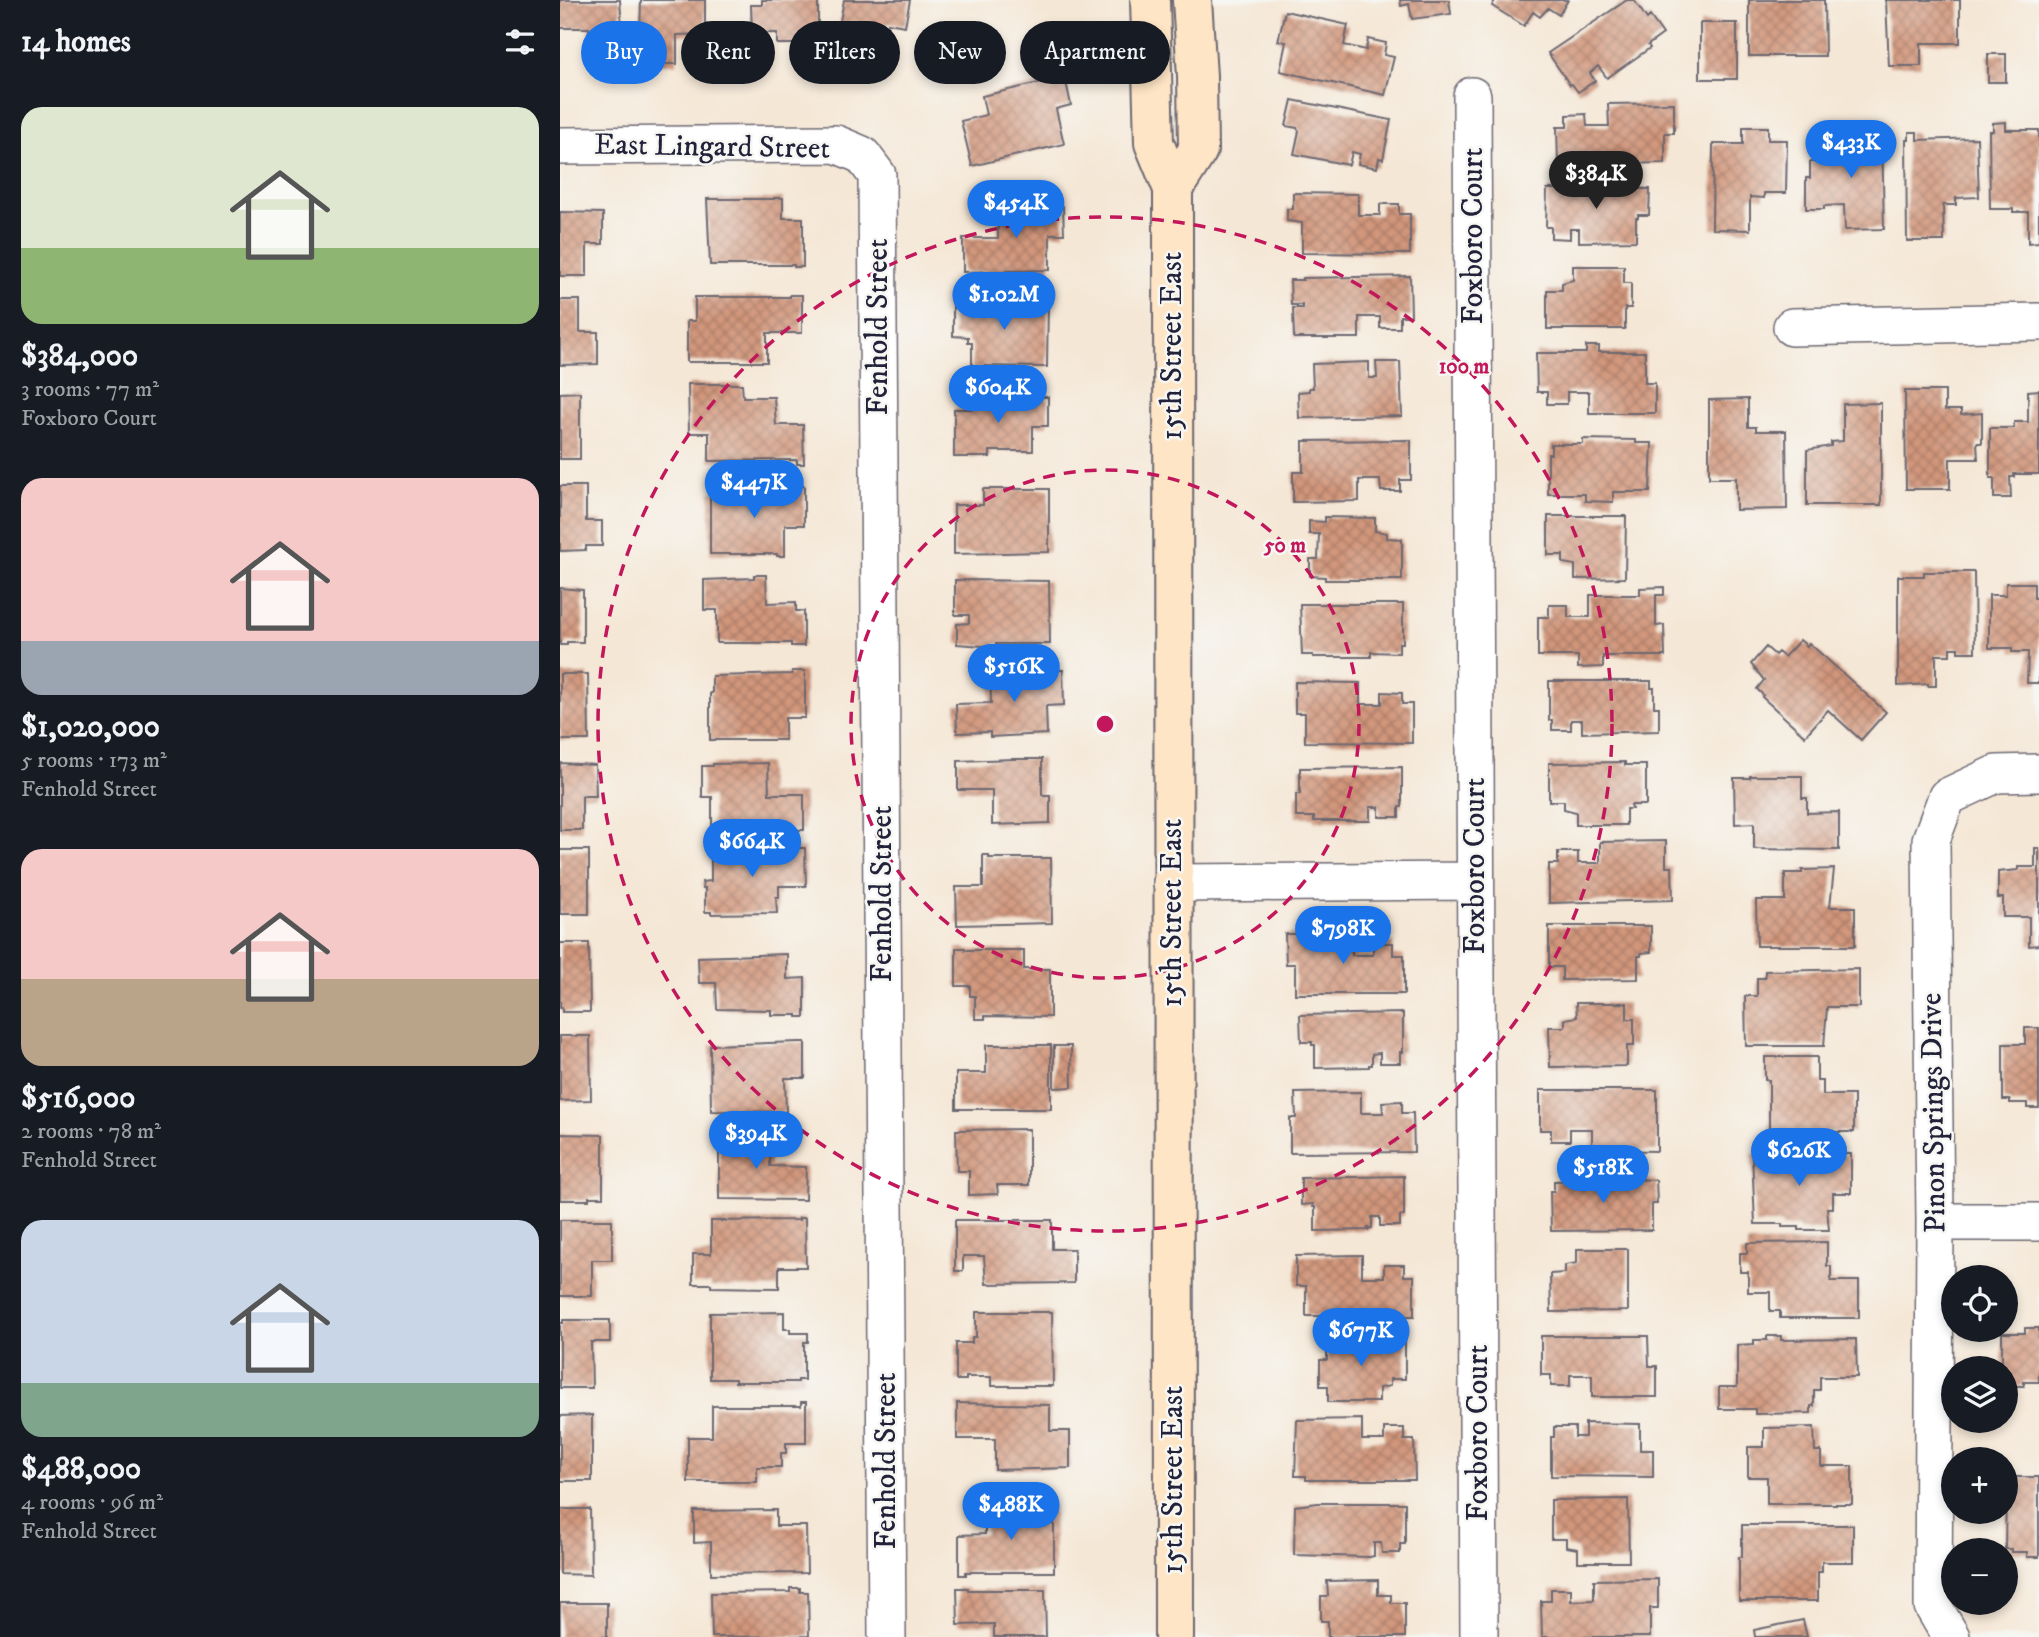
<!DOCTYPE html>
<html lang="en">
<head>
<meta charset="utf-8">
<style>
  :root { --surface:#171b24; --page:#20242c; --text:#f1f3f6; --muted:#9ea1a6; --accent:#1a73e8 }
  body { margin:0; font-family:"IM FELL DW Pica",serif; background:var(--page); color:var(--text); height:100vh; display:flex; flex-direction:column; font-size:26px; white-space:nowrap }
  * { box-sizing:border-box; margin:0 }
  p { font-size:23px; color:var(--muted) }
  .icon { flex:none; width:38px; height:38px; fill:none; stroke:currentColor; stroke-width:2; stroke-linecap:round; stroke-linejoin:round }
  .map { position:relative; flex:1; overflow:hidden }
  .side { display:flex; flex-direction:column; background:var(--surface); width:560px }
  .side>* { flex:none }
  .hud { position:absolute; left:21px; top:21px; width:665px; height:63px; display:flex; gap:14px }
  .buttons { position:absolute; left:1381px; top:1265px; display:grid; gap:14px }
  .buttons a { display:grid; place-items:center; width:77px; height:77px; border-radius:50%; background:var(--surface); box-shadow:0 4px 10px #0003; font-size:35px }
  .price { position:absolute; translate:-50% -60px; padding:0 16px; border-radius:24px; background:var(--accent); color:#fff; font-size:23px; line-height:46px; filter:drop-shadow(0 2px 4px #0008) }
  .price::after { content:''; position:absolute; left:50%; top:42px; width:21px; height:16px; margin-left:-10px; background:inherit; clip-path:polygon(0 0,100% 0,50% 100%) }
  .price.active { background:#222; color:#fff }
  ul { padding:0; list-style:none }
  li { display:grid; align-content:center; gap:14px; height:371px; padding:0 21px }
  li span { display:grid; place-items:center; height:217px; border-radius:21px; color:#555 }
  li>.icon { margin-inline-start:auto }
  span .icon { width:126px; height:126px; fill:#fffc; stroke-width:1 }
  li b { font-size:30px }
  h2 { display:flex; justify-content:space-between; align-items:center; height:84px; padding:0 21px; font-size:30px }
  .pill { padding:0 24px; border-radius:32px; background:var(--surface); box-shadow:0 4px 10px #0003; font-size:24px; line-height:63px }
  .pill.active { background:var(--accent); color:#fff }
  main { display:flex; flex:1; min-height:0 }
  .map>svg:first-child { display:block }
</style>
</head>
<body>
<main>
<section class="side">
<h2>14 homes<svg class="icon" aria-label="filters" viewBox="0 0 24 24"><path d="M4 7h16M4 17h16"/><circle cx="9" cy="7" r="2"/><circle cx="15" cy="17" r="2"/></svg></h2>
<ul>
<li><span style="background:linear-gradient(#dfe7d0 65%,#8fb573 0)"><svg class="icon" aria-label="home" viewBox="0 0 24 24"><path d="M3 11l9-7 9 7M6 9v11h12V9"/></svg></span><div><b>$384,000</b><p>3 rooms · 77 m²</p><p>Foxboro Court</p></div></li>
<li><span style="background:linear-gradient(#f6c9c9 75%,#9aa5b1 0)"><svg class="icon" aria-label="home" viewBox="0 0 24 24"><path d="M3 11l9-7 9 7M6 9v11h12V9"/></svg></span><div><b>$1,020,000</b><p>5 rooms · 173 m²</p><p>Fenhold Street</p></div></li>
<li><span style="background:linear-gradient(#f6c9c9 60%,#b9a48a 0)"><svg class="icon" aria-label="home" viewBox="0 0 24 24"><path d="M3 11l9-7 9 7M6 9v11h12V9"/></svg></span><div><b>$516,000</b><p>2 rooms · 78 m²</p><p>Fenhold Street</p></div></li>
<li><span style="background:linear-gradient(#c9d6e8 75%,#7fa58c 0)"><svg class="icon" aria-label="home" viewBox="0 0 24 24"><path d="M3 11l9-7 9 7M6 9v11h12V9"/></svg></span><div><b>$488,000</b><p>4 rooms · 96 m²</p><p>Fenhold Street</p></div></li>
</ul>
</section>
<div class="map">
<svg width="1479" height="1637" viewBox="0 0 1479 1637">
  <defs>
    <pattern id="building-cross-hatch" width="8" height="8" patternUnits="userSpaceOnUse" patternTransform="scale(1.75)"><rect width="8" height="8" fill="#d2977c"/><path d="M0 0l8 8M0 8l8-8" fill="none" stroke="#aa7b67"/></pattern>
  </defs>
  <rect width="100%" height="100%" fill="#f6f6f2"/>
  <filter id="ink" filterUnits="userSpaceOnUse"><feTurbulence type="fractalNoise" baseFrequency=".0143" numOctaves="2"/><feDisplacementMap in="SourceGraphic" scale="14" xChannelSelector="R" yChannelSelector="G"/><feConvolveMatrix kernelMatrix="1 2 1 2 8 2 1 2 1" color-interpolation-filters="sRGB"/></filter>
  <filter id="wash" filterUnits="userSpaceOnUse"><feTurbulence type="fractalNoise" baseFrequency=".00686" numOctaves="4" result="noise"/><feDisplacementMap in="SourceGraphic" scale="28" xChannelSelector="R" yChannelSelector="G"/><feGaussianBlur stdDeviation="1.57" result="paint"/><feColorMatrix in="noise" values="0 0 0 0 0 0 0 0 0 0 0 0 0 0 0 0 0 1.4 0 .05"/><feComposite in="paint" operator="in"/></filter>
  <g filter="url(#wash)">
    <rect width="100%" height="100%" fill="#f5e7d6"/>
    <g id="blocks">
      <path fill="url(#building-cross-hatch)" d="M0 0H60L62 28H59V61H29V28H0Z
        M81 0H145V34L117 35V64H79Z
        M202 0H258V26H261V38H256V44H217V33H192L191 5H202Z
        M284 0H350L345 26 328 23 322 52 273 43 275 37H277Z
        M840 0H889L891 14 852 19 849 4 841 6Z
        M935 0H1008L999 15 988 8 980 17 973 12 964 26 932 6Z
        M1067 0H1074L1087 19 1090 16 1103 34 1088 45 1090 48 1047 78 1038 66 1030 73 1035 81 1018 92 1012 84 1010 85 988 53Z
        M1189 0H1264L1265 56H1189Z
        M1326 0H1400V43H1361V66H1329Z
        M725 11 788 25 784 45 806 50 808 39 826 43 824 55 834 57 825 95 720 71 726 42 718 41Z
        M1140 23H1177V79H1140Z
        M1428 54H1446V82H1428Z
        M505 77 511 105 496 109 504 144 412 166 401 121 426 115 422 96Z
        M732 100 831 120 823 159 819 158 817 168 798 164 800 154 792 152 789 165 734 154 739 131 737 128 726 126Z
        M1114 103V133H1105V163L998 165 997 127H1007V115L1026 114 1027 126H1049L1048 104Z
        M1446 122V130H1479V242L1468 243V212H1453V209H1430L1429 131H1433V123Z
        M1183 127H1208V140H1227L1226 193H1204V198L1190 197V230L1152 229 1153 144H1183Z
        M1276 131H1322L1324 229 1285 230 1284 205 1264 206V209H1246V178H1250V162L1276 161Z
        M1349 132H1357V140L1417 138 1419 197 1396 198V205H1383L1384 241H1347L1346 140H1349Z
        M1006 179H1050V188L1090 189 1089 215H1078V218H1076V241L1019 242V229H1010V239L991 238V227H986L987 189H1005Z
        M733 193 798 194V215H820V204H839V214H850V254L742 253V223L727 221V209H733Z
        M214 198H223V218H243V267H234V265H150L147 199H214Z
        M489 204V207L503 206 504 234H490V270L403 272V238H438V205Z
        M0 212 43 213V244H27V276H0Z
        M1013 266H1064V283H1071V308H1065V329H987V290H1002V283L1013 280Z
        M850 276 851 316H840V328H820V317H799V338H734L733 308H742V305H731L730 280H743V278Z
        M230 295H242V333H207V362H127V321H135V297H230Z
        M0 300H20V332H38V364L0 365Z
        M393 301 488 302 487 367 424 366V369H412V343H408V337L393 336Z
        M1026 346H1039V352H1085V383H1095V413H1029V392H1007V404H987V392H977L976 353H1026Z
        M809 362V378H817L816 362H840L842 416 739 418 738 392 749 391V388H753L752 364Z
        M128 384H182L183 397H214L216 425H243L244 464H237V460L149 461V433H129Z
        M1479 390V474H1454V477H1450L1451 498H1434V478H1430V428H1454V422H1468V391Z
        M1345 391H1385V410H1401V415L1422 413V443H1417L1418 459H1390V489H1346Z
        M20 392V459H0V393Z
        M412 396 488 397V426H473V451H430V457H394V409H412Z
        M1188 399V427H1196V431H1226L1227 509 1176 510V478H1149V400Z
        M1321 403V505H1247V450L1271 446V442L1283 441V404Z
        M1023 439 1076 440V443H1092L1090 492H1053V502L1025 501V494H988V454H991V444H1023Z
        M851 440V480H840V491H821L820 480H799V501L733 502V472H743V441Z
        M0 486H26V521H42V546H26V550L0 551Z
        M235 486H244V525H225V556H217V554H150V491L235 489Z
        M423 489H489V552L394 554V505H423Z
        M988 516H1066L1065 578 1015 579V565L1003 563V555H988Z
        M765 517 815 518V531L827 533V538L842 539V580H765V577L750 576V559H758L759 534H749V521L765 522Z
        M1364 572H1414L1415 652H1398V648H1390V655H1376V686H1368V684L1338 686V576H1364Z
        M194 575H206L207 603 236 602V611H244V646H231V643H157V610H144V580L194 578Z
        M395 580 489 581 490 644H436V647L397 644V624L409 623V615H395Z
        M1446 583H1474V598H1479V683H1467L1468 652H1452V648H1429V595H1446Z
        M1104 587V595H1096V626L1104 625 1105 656H1043V667L1018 668V656H978V617H989V605H1008V617H1030V595H1080V588Z
        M0 588 23 590V642H7V645H0Z
        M740 604H843V643H839V653L811 652V657H753V655H742Z
        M1240 640 1247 646 1249 643 1326 712 1301 740 1268 710 1245 736 1202 697 1203 695 1197 689 1204 680 1191 664 1206 647 1215 655 1218 652 1224 657Z
        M430 667H443V670H503L504 705 486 706 487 734 430 737V732L397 733 396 704 431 703Z
        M232 671H245V718H225V740H150V693H152V676L232 674Z
        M0 674H28L29 740H0Z
        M989 681H1091V688H1094V707H1099V731L1022 733V720H1011V730H992V720H989Z
        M735 682 800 683V704H822V692L842 693V704H852V743L745 742V713H735Z
        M454 759H482V795H490V823L432 825V790H398V761Z
        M1065 762V765H1086V805H1071L1072 809H1066V825H1016V812L1004 809V801H989V763Z
        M0 763 35 765 36 796H22V830H0Z
        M208 763 209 794H244V830L152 828V797H142V766H153V764Z
        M842 767V807H839V817H819V807H810V821H754V817H736V794H740V768Z
        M1190 776H1242V798H1247V813L1279 812V850L1194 849V823L1175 824 1174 778H1190Z
        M1106 841V867H1112L1113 900 989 903V864H998V852H1018V863H1040V842Z
        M239 848H245L246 886H219V897H216L217 913 151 914V912H145V888H143L142 882 151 881V850Z
        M1475 848H1479V945L1469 946V917H1443V898H1438V872L1458 870V867H1475Z
        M0 850H29V914H0Z
        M423 855H429V858H491L492 923 397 925 396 887H423Z
        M1274 869 1270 907H1295V946H1197L1196 900H1225V873H1242V870Z
        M989 926H1091V952L1081 953V956H1078V979L1002 980V967H989Z
        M725 934H792V955H813V943H833V955H844V994H735V964H726Z
        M0 943H29L30 1012H2V1008H0Z
        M396 948H405V950H464V969H490V1017L425 1016V1019H415V996H410V986H396Z
        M227 954V979L245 978V1017H237V1015H211V1010L157 1009 156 983H139L138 957Z
        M1299 969V1007H1267L1264 1046H1186L1185 996H1197V978H1205V971Z
        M1016 1003H1067V1019H1074V1046H1067V1066L990 1067 989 1027H1005V1019L1017 1017Z
        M843 1013V1052H840V1063H820V1053L812 1054V1065H809V1067L755 1068V1045H752V1042H741L740 1015Z
        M1465 1028H1479V1108H1467V1103H1450V1100H1443V1044H1465Z
        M0 1036H30L31 1100 0 1101Z
        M239 1042H245V1078H225L226 1112 151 1111 150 1045Z
        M426 1045H491V1109H396V1073H426Z
        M494 1046H511L512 1087 494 1088Z
        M1205 1057H1257V1081H1263V1095H1294V1132H1209V1080H1205Z
        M980 1090H1097V1151L1032 1150V1129H1010V1141H991V1130H980Z
        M801 1092V1113H823L822 1102 842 1101V1113H853L854 1152 730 1153V1118H736L735 1093Z
        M469 1129V1185H437L438 1194 409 1195V1171H397L396 1130Z
        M0 1134 43 1135V1197H29V1200H0Z
        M159 1134 211 1135 210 1166 246 1167 245 1200 159 1199Z
        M1192 1154H1291V1193H1273V1208H1267L1269 1230H1239V1227H1222V1224H1195Z
        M844 1176V1216H840V1226H820V1217H812V1228H808L809 1230 755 1231V1207H753V1204L741 1205V1178Z
        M1024 1177 1096 1180 1097 1204H1092V1230L991 1231 990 1191H994V1181L1024 1180Z
        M239 1218H245L246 1267H219V1288L151 1287V1284H133V1254H151V1221L239 1220Z
        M0 1220H52V1260H32V1296H0Z
        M395 1220H492V1249H514V1283L426 1284 424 1256H403V1271H395Z
        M1267 1242V1266H1271V1281H1299V1318H1220V1311H1210V1292H1188V1272H1180V1253H1187V1243Z
        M1017 1249H1068V1311L991 1312 990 1274 1005 1273V1265L1017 1263Z
        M802 1255V1277H824V1265H844V1276H854V1316H746V1286H736V1256Z
        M224 1312V1329H230V1333H248V1342H244V1380H238V1382H175V1379H150V1313Z
        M416 1312H492L493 1386H431V1377H406V1380H396V1343H412V1337H416Z
        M3 1320H50V1342H31L32 1388H0V1323H3Z
        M1465 1328H1479V1382H1464V1386H1446V1368H1442V1333H1465Z
        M981 1336H1088L1089 1366H1097V1397H1032V1375H1010V1386H991V1375H981Z
        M1207 1336H1221V1340L1296 1339 1297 1377H1260V1390H1254V1406H1251V1413L1195 1414V1409H1159V1387H1177V1345L1194 1344V1340H1207Z
        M767 1339H845V1379H830V1386L819 1388V1402H768V1386H760V1360H767Z
        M241 1402H246V1443H226V1453H221V1467H197V1482H128V1437H152V1406H241Z
        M397 1403 490 1405V1431H510V1468L435 1470V1439H397Z
        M32 1415V1481H0V1416Z
        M802 1419V1440H824V1428H844V1440H854L855 1480H746V1476H735L737 1420Z
        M1025 1423 1080 1424V1450H1093V1477L991 1476V1437H994V1427H1015V1437H1025Z
        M1254 1427 1255 1451H1261V1466H1292V1504H1207V1477H1188V1447H1204V1428Z
        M1448 1477H1479V1557H1467V1552H1451V1549H1445L1446 1493H1448Z
        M1068 1499 1069 1562H1018V1549L1006 1547V1539H991V1500Z
        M758 1503H845V1544H840V1553H822L821 1543H814V1556L810 1557 734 1555 735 1506Z
        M425 1504H432V1507H494V1572H406V1575H399V1535L425 1534Z
        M0 1509H30L31 1575 0 1574Z
        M216 1510V1526H246L247 1573 151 1574V1542L134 1543V1511Z
        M1182 1525H1293V1562H1262V1572H1258V1601H1179V1557H1182Z
        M1098 1579V1608H1090V1637H982L981 1601H991V1589H1011V1601L1034 1600V1580Z
        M818 1580V1595H831V1603H845V1637H768V1621H761V1596H768L767 1581Z
        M230 1588H240V1592H248L249 1636 152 1637 151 1593 230 1592Z
        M397 1588H408V1590H485L486 1637H434V1624L398 1625Z
        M0 1603H47V1637H0Z
        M1243 1620 1247 1637H1195L1194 1630Z"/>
    </g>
  </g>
  <g filter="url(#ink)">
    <use href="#blocks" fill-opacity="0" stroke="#6c6771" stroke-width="2"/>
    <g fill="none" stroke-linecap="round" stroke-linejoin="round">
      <defs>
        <path id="street" d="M912 96 919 1637
          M0 146 276 144 302 155 317 175 327 1637
          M1232 327 1479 322
          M612 883 915 881
          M1375 1222H1479
          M1391 1637 1373 1606 1375 1222 1371 840 1387 797 1436 774 1479 773"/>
        <path id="secondary" d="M590 0 594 143 613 189 614 1637
          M613 189 638 150 637 76 632 0"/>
      </defs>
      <use href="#street" stroke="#6c6771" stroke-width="40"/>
      <use href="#secondary" stroke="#6c6771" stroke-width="42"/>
      <use href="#street" stroke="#fff" stroke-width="37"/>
      <use href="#secondary" stroke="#fee5c5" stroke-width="38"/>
    </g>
  </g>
  <g fill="none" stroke="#c2185b" stroke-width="3.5" stroke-dasharray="12 9">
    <circle cx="545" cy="724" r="254"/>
    <circle cx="545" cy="724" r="507"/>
  </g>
  <g text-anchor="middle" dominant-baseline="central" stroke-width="5" stroke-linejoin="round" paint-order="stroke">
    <g font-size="30" fill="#22223b" stroke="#f6f6f2">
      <text transform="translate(152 147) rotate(1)">East Lingard Street</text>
      <text transform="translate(913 236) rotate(-90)">Foxboro Court</text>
      <text transform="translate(318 327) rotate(-90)">Fenhold Street</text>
      <text transform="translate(612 346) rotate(-90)">15th Street East</text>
      <text transform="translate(915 866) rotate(-90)">Foxboro Court</text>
      <text transform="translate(322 894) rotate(-90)">Fenhold Street</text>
      <text transform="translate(612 913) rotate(-90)">15th Street East</text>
      <text transform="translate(1374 1113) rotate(-91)">Pinon Springs Drive</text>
      <text transform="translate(918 1433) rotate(-90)">Foxboro Court</text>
      <text transform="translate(326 1461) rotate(-90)">Fenhold Street</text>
      <text transform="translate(613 1480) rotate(-90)">15th Street East</text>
    </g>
  </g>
  <circle cx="545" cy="724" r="10" fill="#c2185b" stroke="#f6f6f2" stroke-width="3.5"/>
  <g font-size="21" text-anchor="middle" font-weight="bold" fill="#c2185b" stroke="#f6f6f2" stroke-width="5" stroke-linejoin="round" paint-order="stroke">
    <text x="904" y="373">100 m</text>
    <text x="725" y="552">50 m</text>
  </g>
</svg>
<div class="buttons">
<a><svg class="icon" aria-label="locate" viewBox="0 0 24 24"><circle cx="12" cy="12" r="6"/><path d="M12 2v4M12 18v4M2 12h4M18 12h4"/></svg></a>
<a><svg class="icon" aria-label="layers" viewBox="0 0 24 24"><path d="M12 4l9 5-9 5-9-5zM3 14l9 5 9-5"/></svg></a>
<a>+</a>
<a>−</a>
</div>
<b class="price" style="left:1291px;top:180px">$433K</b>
<b class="price active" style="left:1036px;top:211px">$384K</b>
<b class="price" style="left:456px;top:240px">$454K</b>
<b class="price" style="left:444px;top:332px">$1.02M</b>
<b class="price" style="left:438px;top:425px">$604K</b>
<b class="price" style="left:194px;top:520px">$447K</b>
<b class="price" style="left:454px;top:704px">$516K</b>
<b class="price" style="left:192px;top:879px">$664K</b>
<b class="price" style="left:783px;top:966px">$798K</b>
<b class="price" style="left:196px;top:1171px">$394K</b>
<b class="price" style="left:1239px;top:1188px">$626K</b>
<b class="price" style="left:1043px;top:1205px">$518K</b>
<b class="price" style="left:801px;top:1368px">$677K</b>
<b class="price" style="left:451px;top:1542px">$488K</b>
<div class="hud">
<a class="pill active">Buy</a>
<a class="pill">Rent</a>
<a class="pill">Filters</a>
<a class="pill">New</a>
<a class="pill">Apartment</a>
</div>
</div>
</main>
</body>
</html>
